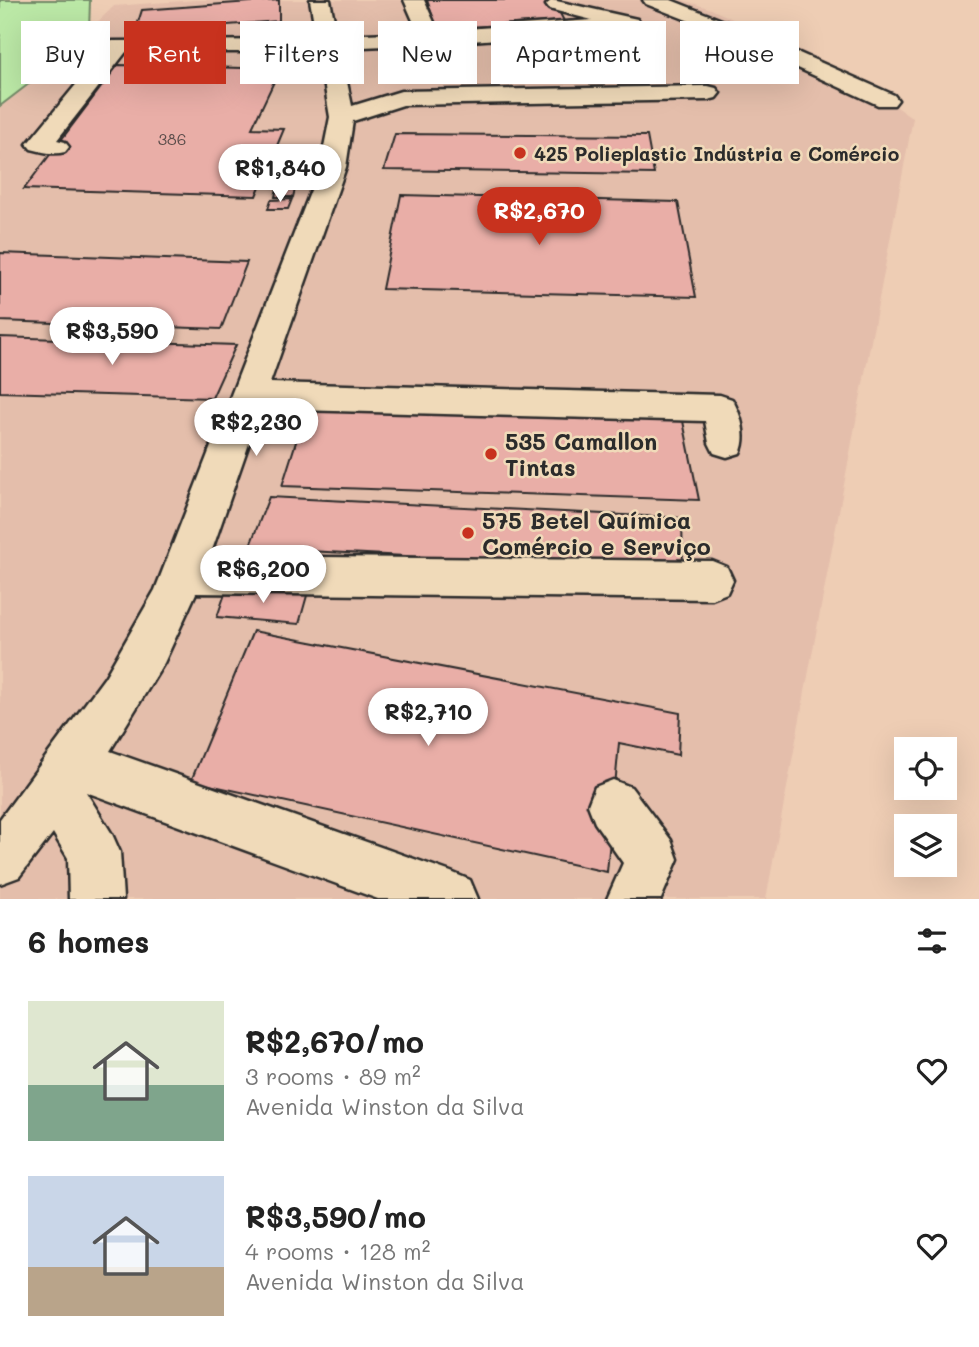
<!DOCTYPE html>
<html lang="en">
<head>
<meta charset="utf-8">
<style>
  :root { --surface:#fff; --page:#f2f2f2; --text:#222; --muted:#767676; --accent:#c8321e }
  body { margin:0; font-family:Mali,sans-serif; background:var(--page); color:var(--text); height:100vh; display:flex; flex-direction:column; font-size:26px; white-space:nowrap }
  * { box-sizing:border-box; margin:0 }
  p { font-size:23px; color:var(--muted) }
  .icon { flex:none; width:38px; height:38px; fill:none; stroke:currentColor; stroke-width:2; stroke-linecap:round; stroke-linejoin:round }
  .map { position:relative; height:899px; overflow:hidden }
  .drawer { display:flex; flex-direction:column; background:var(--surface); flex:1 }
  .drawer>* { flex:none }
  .guide { position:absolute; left:21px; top:21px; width:938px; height:63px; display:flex; gap:14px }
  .tools { position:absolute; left:894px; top:737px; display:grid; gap:14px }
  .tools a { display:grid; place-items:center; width:63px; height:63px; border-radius:0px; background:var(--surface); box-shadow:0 7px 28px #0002; font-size:35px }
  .price { position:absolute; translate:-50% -60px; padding:0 16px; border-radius:24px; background:#fff; color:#222; font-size:23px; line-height:46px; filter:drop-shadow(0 2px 4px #0008) }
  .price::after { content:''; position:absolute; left:50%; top:42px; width:21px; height:16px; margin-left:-10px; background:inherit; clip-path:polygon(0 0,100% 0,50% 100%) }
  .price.current { background:var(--accent); color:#fff }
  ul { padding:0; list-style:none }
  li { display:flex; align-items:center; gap:21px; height:175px; padding:0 28px }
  li span { display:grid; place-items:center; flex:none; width:196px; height:140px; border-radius:0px; color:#555 }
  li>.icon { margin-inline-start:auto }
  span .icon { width:84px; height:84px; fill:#fffc; stroke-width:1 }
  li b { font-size:30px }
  h2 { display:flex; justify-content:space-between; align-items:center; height:84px; padding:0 28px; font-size:30px }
  .chip { padding:0 24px; border-radius:0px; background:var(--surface); box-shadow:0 7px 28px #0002; font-size:24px; line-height:63px }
  .chip.current { background:var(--accent); color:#fff }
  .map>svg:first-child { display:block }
</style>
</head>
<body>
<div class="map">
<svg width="979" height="899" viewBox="0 0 979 899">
  <rect width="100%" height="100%" fill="#eecdb4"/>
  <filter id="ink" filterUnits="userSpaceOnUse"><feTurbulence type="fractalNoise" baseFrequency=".0143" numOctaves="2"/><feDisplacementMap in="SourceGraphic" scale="14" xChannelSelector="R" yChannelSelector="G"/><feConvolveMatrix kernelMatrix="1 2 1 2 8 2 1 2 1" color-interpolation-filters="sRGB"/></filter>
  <g filter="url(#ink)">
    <path fill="#e4beab" d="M196 0H683L711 9 843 70 913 118 766 899H0V106L56 63 114 6Z"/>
    <path fill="#bbe8a6" stroke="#738a68" stroke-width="2" d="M0 0H90L89 32 56 63 0 106Z"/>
    <path fill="#e9aea7" stroke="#2b2b2b" stroke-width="2" d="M279 0V21L135 32 142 10Z
      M427 0H553L564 21 437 29Z
      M118 65 280 69 252 128 284 129 256 196 24 189Z
      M395 134 647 136 654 174 384 170Z
      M277 188 295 189 293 197H275Z
      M401 195 678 202 696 297 382 289Z
      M292 199 288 209H268L271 200Z
      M0 253 247 262 221 329 0 321Z
      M0 337 236 345 212 398 0 392Z
      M308 404 683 421 699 500 282 486Z
      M269 497 682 518 683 570 249 548Z
      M228 585 308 592 299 624 217 617Z
      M253 631 680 713 678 755 619 743 607 872 191 781Z"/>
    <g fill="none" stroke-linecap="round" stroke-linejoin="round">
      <defs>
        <path id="minor" d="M310 0H330L337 35 418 32 404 0H424L438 31 592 20 549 9 546 5 552 0 637 19 640 23 637 27 630 29 431 44 340 48 352 106 401 91 708 86 716 88 720 93 716 98 708 100 403 105 353 121 346 167 270 383 720 395 732 399C741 414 748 437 740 453L727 457 714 453 709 443 705 421 261 409 210 556 712 561 727 567 733 580 727 593 712 599 196 593 164 663 110 751 451 872 470 880 478 899H378L86 792 112 834 120 852 123 899H69L68 858 53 833 19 877 0 884V819L105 677 155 590 320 167 330 117 319 52H126L57 140 65 142 69 147 65 152C53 155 43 152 31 149L27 144 112 41 317 40Z
          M643 0H671L747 30 894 95 898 100 894 105H878L733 38 646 4Z
          M613 780 631 787 671 840 678 859 661 899H607L623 863 595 823 588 805 595 787Z"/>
      </defs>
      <use href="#minor" stroke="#2b2b2b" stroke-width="5"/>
      <use href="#minor" fill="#f0dab9" fill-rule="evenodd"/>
    </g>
  </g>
  <g fill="#c8321e" stroke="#f0dab9" stroke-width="2.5">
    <circle cx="520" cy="153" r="7"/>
    <circle cx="491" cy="454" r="7"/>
    <circle cx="468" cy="533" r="7"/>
  </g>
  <g text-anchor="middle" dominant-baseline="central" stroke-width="5" stroke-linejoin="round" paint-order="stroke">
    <g font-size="16" fill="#5a4c4a">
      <text x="172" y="138">386</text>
    </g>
    <g font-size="19" font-weight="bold" fill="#2b2b2b" stroke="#f0dab9" text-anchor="start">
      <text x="534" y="153">425 Polieplastic Indústria e Comércio</text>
    </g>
    <g font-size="23" font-weight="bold" fill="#2b2b2b" stroke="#f0dab9" text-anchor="start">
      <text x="505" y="441">535 Camallon<tspan x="505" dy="26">Tintas</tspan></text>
      <text x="482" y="520">575 Betel Química<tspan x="482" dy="26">Comércio e Serviço</tspan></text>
    </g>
  </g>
</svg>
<div class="tools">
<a><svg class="icon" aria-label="locate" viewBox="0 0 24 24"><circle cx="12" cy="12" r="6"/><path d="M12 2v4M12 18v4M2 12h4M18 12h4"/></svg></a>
<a><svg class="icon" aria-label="layers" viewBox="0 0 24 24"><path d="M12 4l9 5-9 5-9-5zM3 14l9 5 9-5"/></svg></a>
</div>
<b class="price" style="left:280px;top:204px">R$1,840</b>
<b class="price current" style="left:539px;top:247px">R$2,670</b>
<b class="price" style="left:112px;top:367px">R$3,590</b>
<b class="price" style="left:256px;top:458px">R$2,230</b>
<b class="price" style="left:263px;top:605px">R$6,200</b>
<b class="price" style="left:428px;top:748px">R$2,710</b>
<div class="guide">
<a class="chip">Buy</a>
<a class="chip current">Rent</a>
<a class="chip">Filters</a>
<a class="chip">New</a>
<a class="chip">Apartment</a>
<a class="chip">House</a>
</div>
</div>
<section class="drawer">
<h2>6 homes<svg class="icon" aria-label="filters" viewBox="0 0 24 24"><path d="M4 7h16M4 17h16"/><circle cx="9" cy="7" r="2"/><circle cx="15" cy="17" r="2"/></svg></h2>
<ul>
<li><span style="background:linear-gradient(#dfe7d0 60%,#7fa58c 0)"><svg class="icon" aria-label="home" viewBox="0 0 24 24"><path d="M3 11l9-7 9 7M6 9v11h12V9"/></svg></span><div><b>R$2,670/mo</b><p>3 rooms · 89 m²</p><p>Avenida Winston da Silva</p></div><svg class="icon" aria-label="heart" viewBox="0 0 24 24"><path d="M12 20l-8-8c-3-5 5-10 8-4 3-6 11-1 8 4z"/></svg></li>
<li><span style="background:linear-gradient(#c9d6e8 65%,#b9a48a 0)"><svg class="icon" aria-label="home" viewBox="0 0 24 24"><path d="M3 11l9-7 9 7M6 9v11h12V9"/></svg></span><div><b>R$3,590/mo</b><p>4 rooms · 128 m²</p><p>Avenida Winston da Silva</p></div><svg class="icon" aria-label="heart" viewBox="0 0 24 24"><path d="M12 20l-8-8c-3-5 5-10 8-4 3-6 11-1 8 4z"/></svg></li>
</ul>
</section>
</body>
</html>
